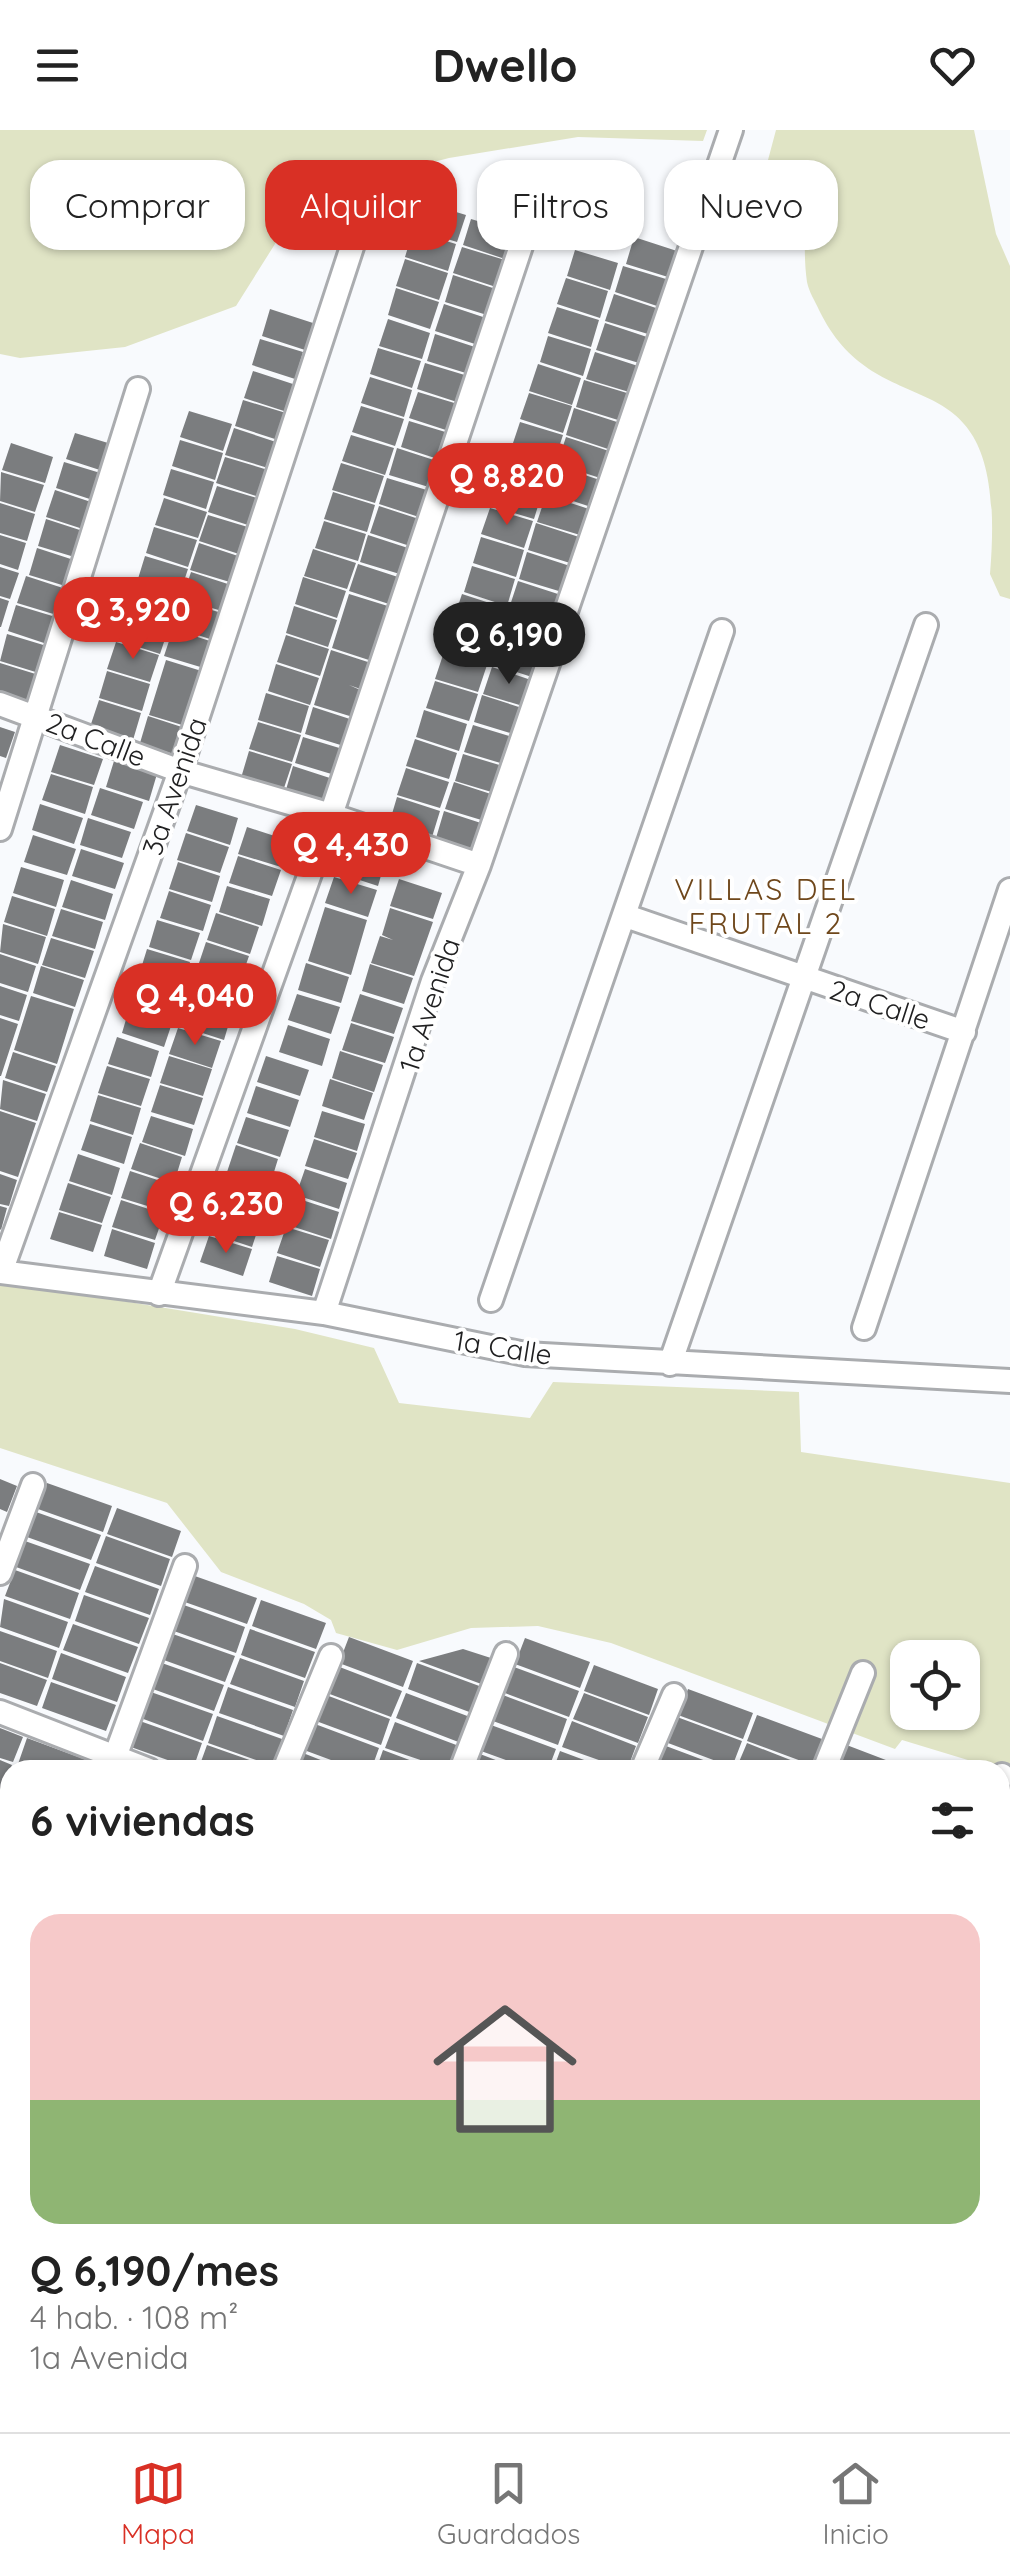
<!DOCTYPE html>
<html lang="es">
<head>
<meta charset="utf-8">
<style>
  :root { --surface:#fff; --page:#f2f2f2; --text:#222; --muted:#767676; --line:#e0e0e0; --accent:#d93025 }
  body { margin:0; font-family:Quicksand,sans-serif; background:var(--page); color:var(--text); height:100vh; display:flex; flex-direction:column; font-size:38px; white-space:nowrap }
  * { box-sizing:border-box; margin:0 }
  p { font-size:32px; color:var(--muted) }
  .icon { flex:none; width:55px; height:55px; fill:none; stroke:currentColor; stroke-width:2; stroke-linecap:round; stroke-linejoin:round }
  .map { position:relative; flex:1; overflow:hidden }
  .drawer { position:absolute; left:0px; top:1630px; width:1010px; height:672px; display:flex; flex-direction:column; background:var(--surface); border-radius:30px 30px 0 0; box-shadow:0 2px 8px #0004 }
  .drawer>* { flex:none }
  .top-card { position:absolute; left:30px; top:30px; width:950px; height:90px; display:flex; gap:20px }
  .tools { position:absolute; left:890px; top:1510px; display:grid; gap:20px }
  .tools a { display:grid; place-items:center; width:90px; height:90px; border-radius:20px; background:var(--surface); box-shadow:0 2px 8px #0004; font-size:50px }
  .price { position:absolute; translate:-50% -85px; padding:0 22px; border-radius:35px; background:var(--accent); color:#fff; font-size:32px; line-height:65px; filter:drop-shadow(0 2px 5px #0008) }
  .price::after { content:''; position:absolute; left:50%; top:60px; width:30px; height:22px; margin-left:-15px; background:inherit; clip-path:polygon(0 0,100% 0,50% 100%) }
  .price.active { background:#222; color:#fff }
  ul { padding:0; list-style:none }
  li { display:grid; align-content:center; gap:20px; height:530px; padding:0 30px }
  li span { display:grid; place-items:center; height:310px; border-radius:30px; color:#555 }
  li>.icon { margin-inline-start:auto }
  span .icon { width:180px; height:180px; fill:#fffc; stroke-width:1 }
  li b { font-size:42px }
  h2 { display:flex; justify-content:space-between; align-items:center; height:120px; padding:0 30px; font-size:42px }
  .tag { padding:0 35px; border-radius:30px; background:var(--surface); box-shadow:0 2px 8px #0004; font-size:35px; line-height:90px }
  .tag.active { background:var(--accent); color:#fff }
  header { display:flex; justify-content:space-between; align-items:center; height:130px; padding:0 30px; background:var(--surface); font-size:45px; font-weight:700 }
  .menu { display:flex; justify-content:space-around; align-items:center; height:140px; border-top:2px solid var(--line); background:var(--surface); font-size:28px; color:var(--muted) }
  .menu a { display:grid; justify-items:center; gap:5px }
  .menu .active { color:var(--accent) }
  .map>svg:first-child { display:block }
</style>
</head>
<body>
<header><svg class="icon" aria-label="menu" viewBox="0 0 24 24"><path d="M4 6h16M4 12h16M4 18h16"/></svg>Dwello<svg class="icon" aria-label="heart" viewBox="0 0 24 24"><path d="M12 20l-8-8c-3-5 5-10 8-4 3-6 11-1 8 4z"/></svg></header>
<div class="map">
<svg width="1010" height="2302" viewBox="0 0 1010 2302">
  <rect width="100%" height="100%" fill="#f8fafd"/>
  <path fill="#e0e4c5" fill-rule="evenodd" d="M0 0H707L703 11 578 7 449 28 353 53 280 106 236 176 125 217 20 228 0 224Z
    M776 0H974L996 104 1010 136V469L1000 466 990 444C1010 207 882 310 819 180 815 171 809 162 807 152 802 118 807 80 809 46L768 30Z
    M0 1151 295 1199 374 1218 399 1273 530 1288 553 1252 799 1262 801 1322 1010 1353V1668L1000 1663V1640H981V1634L902 1610 895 1619 611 1513 538 1496 471 1498 397 1520 336 1503 331 1490 304 1474 221 1442 167 1373 0 1318ZM908 1528H962V1582H908Z
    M1010 1672V2044L1000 2046V1700Z
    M0 1782 10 1787V2259L0 2261Z
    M1010 2108V2302H141L181 2292H1000V2110Z"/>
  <path fill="#7b7d7f" d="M423 72 466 85 457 112 415 99Z
    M471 89 514 102 505 129 463 115Z
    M413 101 456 114 448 141 405 127Z
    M634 107 677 121 668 147 626 134Z
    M462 117 505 130 496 157 453 143Z
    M575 120 618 133 610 160 567 146Z
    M405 129 448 143 439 170 396 156Z
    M623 136 666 149 657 176 615 162Z
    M453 145 496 159 487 185 445 172Z
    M566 148 608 161 600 188 557 174Z
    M396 158 439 172 430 199 388 185Z
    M614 164 656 178 648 204 605 191Z
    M444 174 486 188 478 215 435 201Z
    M557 177 599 190 591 217 548 203Z
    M270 179 313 193 305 220 262 206Z
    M388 189 430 203 422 229 379 216Z
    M605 193 647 207 639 233 596 220Z
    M435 204 478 218 469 244 427 231Z
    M548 206 591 219 583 246 540 232Z
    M260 209 303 222 295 249 252 235Z
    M378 218 421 231 412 258 370 244Z
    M595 222 638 236 629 262 586 249Z
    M425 233 468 246 460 273 417 259Z
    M538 234 581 248 572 275 529 261Z
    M253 241 296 255 287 282 244 268Z
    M370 247 412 260 404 287 361 273Z
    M584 250 627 263 618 290 576 277Z
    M418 262 461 275 452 302 409 288Z
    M529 263 572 276 563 303 520 289Z
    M243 270 286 283 278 310 235 296Z
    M361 276 404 289 395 316 352 302Z
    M574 278 617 292 608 319 566 305Z
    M189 281 232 294 223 321 180 307Z
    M409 291 452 304 444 331 401 317Z
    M520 292 563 305 554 332 511 319Z
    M234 298 276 312 268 338 225 325Z
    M75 303 118 316 109 343 66 329Z
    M351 305 394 318 385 345 342 331Z
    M566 307 609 321 600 348 557 334Z
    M180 310 223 323 215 350 172 336Z
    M11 313 53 327 45 353 2 340Z
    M397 318 440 332 432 358 389 345Z
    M511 321 554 334 545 361 502 348Z
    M225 327 268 340 259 367 216 353Z
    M64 332 107 345 99 372 56 358Z
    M341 333 384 346 375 373 332 360Z
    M557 336 600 350 591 377 549 363Z
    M171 339 214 352 206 379 163 365Z
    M1 342 44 355 35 382 0 371Z
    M387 348 430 361 422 388 379 374Z
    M499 349 542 363 534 389 491 376Z
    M217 356 260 369 251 396 208 382Z
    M55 360 97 374 89 401 46 387Z
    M333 362 375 375 367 402 324 389Z
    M546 365 589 379 580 405 537 392Z
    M164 368 207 382 198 408 155 395Z
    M0 373 35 384 27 411 0 403Z
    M379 376 422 390 413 417 370 403Z
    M490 378 533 391 524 418 481 404Z
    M208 385 251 398 242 425 199 411Z
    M46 389 89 403 81 429 38 416Z
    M324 391 366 404 358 431 315 418Z
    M536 393 579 407 570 433 528 420Z
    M154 397 197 410 188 437 146 423Z
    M0 405 26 413 18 440 0 434Z
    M368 405 411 419 403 445 360 432Z
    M481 407 524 420 516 447 473 433Z
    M199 413 241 427 233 453 190 440Z
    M37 418 80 432 72 458 29 445Z
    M313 419 356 433 347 459 304 446Z
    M527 422 570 436 562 462 519 449Z
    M145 426 188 439 179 466 137 452Z
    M358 434 401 448 392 475 349 461Z
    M472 436 515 449 507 476 464 462Z
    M0 437 19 443 10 469 0 466Z
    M191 442 234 456 225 482 182 469Z
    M26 446 69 460 60 486 17 473Z
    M303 447 346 461 337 488 295 474Z
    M518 451 561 465 543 519 500 506Z
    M137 455 180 468 171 495 128 481Z
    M349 464 391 477 375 532 332 518Z
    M462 464 505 478 496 505 453 491Z
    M0 468 9 471 1 497H0Z
    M182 471 225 484 216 511 173 497Z
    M16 475 59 488 50 515 8 501Z
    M294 476 337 490 328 517 286 503Z
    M126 484 169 497 160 524 117 510Z
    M452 493 495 506 487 533 444 520Z
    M173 499 216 513 207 539 164 526Z
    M7 504 50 517 42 544 0 531Z
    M286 505 329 519 320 546 277 532Z
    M501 508 544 521 535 548 492 534Z
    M116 512 159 525 150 552 107 539Z
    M331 520 374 534 366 561 349 555 365 562 356 588 314 575Z
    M444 522 487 535 478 562 435 549Z
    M166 530 208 543 192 598 149 585Z
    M0 533 42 546 33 573 0 562Z
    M276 534 319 548 310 575 268 561Z
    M492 537 534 551 526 577 483 564Z
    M107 541 150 554 142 581 99 568Z
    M435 551 478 564 469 591 426 578Z
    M266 563 309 576 301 603 258 590Z
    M482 565 525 579 517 605 474 592Z
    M99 570 141 583 133 610 90 597Z
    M313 577 356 591 347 617 305 604Z
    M424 580 467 594 459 621 416 607Z
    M148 586 191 600 182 627 140 613Z
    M258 592 301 605 292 632 249 619Z
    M473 595 516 608 507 635 464 622Z
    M0 597 15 602 6 628 0 626Z
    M303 607 346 620 338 646 295 633Z
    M415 609 457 623 449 649 406 636Z
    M60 615 103 629 94 655 51 642Z
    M249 621 292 634 283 661 241 648Z
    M463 624 506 637 498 664 455 651Z
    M114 631 157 644 149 671 106 657Z
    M293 636 336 650 328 676 285 663Z
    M406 638 449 652 440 678 397 665Z
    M51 644 93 657 85 684 42 670Z
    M454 652 497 666 488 692 445 679Z
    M100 658 143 672 134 699 91 685Z
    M397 667 440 681 432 707 389 694Z
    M40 674 83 688 74 714 32 700Z
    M196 675 238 688 230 715 187 701Z
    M444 681 487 695 478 721 436 708Z
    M88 688 131 702 122 728 80 715Z
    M247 697 290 711 281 737 238 724Z
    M186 703 229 717 220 743 177 730Z
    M33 705 76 719 67 745 24 732Z
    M344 715 386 728 378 756 335 742Z
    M81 719 124 733 115 759 72 746Z
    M238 726 281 740 272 766 229 753Z
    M178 732 220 746 212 772 169 759Z
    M21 737 64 750 56 777 13 763Z
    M334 747 377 760 368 787 325 773Z
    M399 749 442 763 433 789 390 776Z
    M71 750 113 764 105 790 62 777Z
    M227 756 270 769 262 796 219 782Z
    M169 761 211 775 203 801 160 788Z
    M12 766 55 779 47 806 4 792Z
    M325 777 367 790 351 845 308 831Z
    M390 778 433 792 414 846 371 833 380 806 393 810 382 805Z
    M61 779 103 792 95 819 52 806Z
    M216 783 259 797 250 824 207 810Z
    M157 790 200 803 191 830 149 817Z
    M3 794 46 807 38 834 0 822Z
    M51 808 94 821 85 848 42 835Z
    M206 812 249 826 240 852 197 839Z
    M147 819 190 832 182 859 139 845Z
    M0 824 36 836 28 862 0 853Z
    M306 833 349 847 341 873 298 860Z
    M370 834 413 848 404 874 362 861Z
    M41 836 84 850 75 877 33 863Z
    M198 841 241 855 232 881 189 868Z
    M138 848 181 861 173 888 130 874Z
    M0 856 27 865 19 891 0 885Z
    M297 864 340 877 331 904 288 890Z
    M360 864 403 878 394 904 351 891Z
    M31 866 74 879 57 934 14 920Z
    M190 869 232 883 224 910 181 896Z
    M130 876 173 890 164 917 122 903Z
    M0 888 18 894 1 946H0Z
    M351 893 394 907 385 933 342 920Z
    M288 895 330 909 322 936 279 922Z
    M178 898 221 911 212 938 169 924Z
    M117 907 159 921 151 947 108 934Z
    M340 921 383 935 374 962 332 948Z
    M13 922 56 936 47 962 5 948Z
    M169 926 212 939 203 966 160 953Z
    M266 926 309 940 300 966 257 952Z
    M107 936 150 949 141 976 98 963Z
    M330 949 373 963 364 990 322 976Z
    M3 950 46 964 37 991 0 979Z
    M160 955 203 968 194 995 151 982Z
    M256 956 299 970 290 997 247 983Z
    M98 965 141 978 133 1005 90 991Z
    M0 981 36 993 18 1047 0 1041Z
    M322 981 365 994 357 1021 314 1007Z
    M151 986 193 999 185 1026 142 1012Z
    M246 987 289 1000 280 1027 237 1013Z
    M90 994 132 1007 124 1034 81 1020Z
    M314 1009 357 1023 348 1049 305 1036Z
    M140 1013 182 1027 174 1053 131 1039Z
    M236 1015 278 1029 270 1055 227 1042Z
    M78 1024 120 1038 112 1065 69 1051Z
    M305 1039 347 1053 339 1079 296 1065Z
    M130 1041 173 1055 164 1081 121 1068Z
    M0 1044 17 1050 9 1076 0 1074Z
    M228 1045 271 1058 262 1085 220 1072Z
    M68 1053 111 1067 102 1093 59 1080Z
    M296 1068 339 1082 331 1109 288 1095Z
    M121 1070 164 1084 155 1110 112 1097Z
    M0 1076 7 1078 1 1100 0 1099Z
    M218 1077 261 1090 252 1117 210 1103Z
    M59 1082 102 1095 93 1122 50 1109Z
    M286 1097 329 1110 320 1137 277 1123Z
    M112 1099 155 1113 147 1139 104 1126Z
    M209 1106 252 1119 243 1146 200 1132Z
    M277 1126 320 1139 312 1166 269 1152Z
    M0 1349 17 1356 7 1382 0 1379Z
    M47 1353 112 1376 103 1402 38 1379Z
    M117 1378 181 1401 172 1427 107 1404Z
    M36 1382 101 1405 91 1430 27 1407Z
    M106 1406 170 1429 161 1456 96 1433Z
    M25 1411 90 1434 80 1460 16 1437Z
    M95 1436 159 1459 150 1485 85 1462Z
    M15 1440 79 1463 70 1489 5 1466Z
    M192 1445 257 1468 247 1494 182 1471Z
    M84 1465 149 1488 139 1514 75 1491Z
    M4 1469 68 1492 59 1518 0 1497Z
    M261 1470 326 1493 316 1519 252 1496Z
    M181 1474 245 1497 236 1523 171 1500Z
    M73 1494 138 1517 128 1543 63 1520Z
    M250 1499 315 1522 305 1548 241 1525Z
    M0 1501 57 1521 48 1548 0 1531Z
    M170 1503 235 1526 225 1552 161 1529Z
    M349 1507 413 1531 403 1557 339 1533Z
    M525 1508 590 1532 580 1558 515 1534Z
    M463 1519 494 1529 484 1555 419 1531Z
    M61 1523 126 1547 117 1572 52 1549Z
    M240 1528 304 1551 295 1577 230 1554Z
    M159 1532 224 1555 214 1581 150 1558Z
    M0 1533 47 1550 37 1576 0 1563Z
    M417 1533 482 1557 472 1583 408 1559Z
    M594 1535 658 1559 649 1585 584 1561Z
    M337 1536 402 1561 391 1587 327 1563Z
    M514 1537 579 1561 569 1587 505 1563Z
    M51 1552 116 1575 106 1601 42 1578Z
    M228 1557 293 1580 284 1606 219 1583Z
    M688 1559 753 1583 743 1609 678 1585Z
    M148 1561 213 1584 203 1611 138 1587Z
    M406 1563 470 1587 461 1613 396 1588Z
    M584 1563 648 1587 638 1613 573 1589Z
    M326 1565 390 1589 381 1615 316 1591Z
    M503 1565 567 1589 558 1615 493 1591Z
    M757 1585 822 1609 812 1635 747 1611Z
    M217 1586 282 1609 273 1636 208 1613Z
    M677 1587 742 1611 732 1637 668 1613Z
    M137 1590 202 1613 193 1639 128 1616Z
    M572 1591 636 1616 627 1640 562 1617Z
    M395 1592 459 1616 450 1640 385 1618Z
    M315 1594 379 1618 371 1640H358L304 1620Z
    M491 1595 556 1619 548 1640H534L481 1621Z
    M0 1598 23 1607 13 1632 0 1628Z
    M27 1608 92 1632 89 1640H33L18 1634Z
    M747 1613 816 1640 736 1639Z
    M844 1614 912 1640H834Z
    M207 1615 275 1639V1640H198Z
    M666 1616 730 1640H657Z
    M383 1620 436 1640H376Z
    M560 1621 611 1640H553Z
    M303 1623 346 1640H296Z
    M480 1624 522 1640H474Z
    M0 1630 12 1635 0 1666Z
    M5 1665 10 1667V1697L0 1693Z
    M0 1697 10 1701V1730L0 1727Z
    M0 1730 10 1734V1763L0 1760Z"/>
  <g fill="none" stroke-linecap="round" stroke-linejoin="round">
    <defs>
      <path id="street" d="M0 574 180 641 331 685 479 735
        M0 699 138 259
        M626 786 964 902
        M0 1142 324 1183 525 1224 1010 1251
        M1 1142 180 641 373 53
        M159 1164 331 685 535 74
        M491 1170 722 501
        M324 1183 433 851 479 735 731 0
        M864 1198 1010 760
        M670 1234 926 495
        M0 1443 33 1355
        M0 1582 149 1640
        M115 1627 185 1436
        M284 1640 331 1526
        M461 1640 506 1524
        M642 1640 674 1565
        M824 1640 863 1543
        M1000 1649 1002 1645"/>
      <path id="secondary" d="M1000 2075 1010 2073
        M0 2287 10 2285"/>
    </defs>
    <use href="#street" stroke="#aaacaf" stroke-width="28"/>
    <use href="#secondary" stroke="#aaacaf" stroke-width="38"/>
    <path stroke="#9c9d9f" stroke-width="5" stroke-dasharray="8 8" stroke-linecap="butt" d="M1000 1881 1010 1885"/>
    <use href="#street" stroke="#fff" stroke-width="22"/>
    <use href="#secondary" stroke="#fff" stroke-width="32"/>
  </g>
  <g text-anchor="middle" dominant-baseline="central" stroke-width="8" stroke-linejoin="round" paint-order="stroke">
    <g font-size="28" fill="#202021" stroke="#fff">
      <text transform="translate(96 609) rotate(21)">2a Calle</text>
      <text transform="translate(174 656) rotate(-71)">3a Avenida</text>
      <text transform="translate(880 874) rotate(18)">2a Calle</text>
      <text transform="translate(429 875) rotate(-72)">1a Avenida</text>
      <text transform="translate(503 1217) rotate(9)">1a Calle</text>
    </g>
    <g font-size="30" letter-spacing="2.5" fill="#6f471b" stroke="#fff">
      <text x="766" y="759">VILLAS DEL<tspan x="766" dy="34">FRUTAL 2</tspan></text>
    </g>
  </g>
</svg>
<div class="tools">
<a><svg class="icon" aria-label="locate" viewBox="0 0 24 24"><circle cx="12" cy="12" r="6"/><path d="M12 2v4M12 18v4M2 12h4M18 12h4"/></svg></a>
</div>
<b class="price" style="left:507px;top:398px">Q 8,820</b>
<b class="price" style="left:133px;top:532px">Q 3,920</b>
<b class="price active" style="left:509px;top:557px">Q 6,190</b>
<b class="price" style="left:351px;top:767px">Q 4,430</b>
<b class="price" style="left:195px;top:918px">Q 4,040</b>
<b class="price" style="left:226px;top:1126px">Q 6,230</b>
<div class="top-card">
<a class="tag">Comprar</a>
<a class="tag active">Alquilar</a>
<a class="tag">Filtros</a>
<a class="tag">Nuevo</a>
</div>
<section class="drawer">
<h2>6 viviendas<svg class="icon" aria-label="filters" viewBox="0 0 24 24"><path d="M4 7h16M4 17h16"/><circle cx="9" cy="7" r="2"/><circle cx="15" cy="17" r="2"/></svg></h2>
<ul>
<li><span style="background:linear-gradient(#f6c9c9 60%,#8fb573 0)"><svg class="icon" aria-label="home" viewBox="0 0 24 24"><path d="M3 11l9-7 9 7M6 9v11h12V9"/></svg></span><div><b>Q 6,190/mes</b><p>4 hab. · 108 m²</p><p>1a Avenida</p></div></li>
</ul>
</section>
</div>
<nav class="menu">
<a class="active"><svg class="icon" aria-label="map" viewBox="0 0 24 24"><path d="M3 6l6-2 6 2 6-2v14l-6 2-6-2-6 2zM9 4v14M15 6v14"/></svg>Mapa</a>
<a><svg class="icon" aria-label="saved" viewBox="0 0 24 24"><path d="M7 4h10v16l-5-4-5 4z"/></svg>Guardados</a>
<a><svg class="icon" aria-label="home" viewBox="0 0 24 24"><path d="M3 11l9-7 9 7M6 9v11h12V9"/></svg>Inicio</a>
</nav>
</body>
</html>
